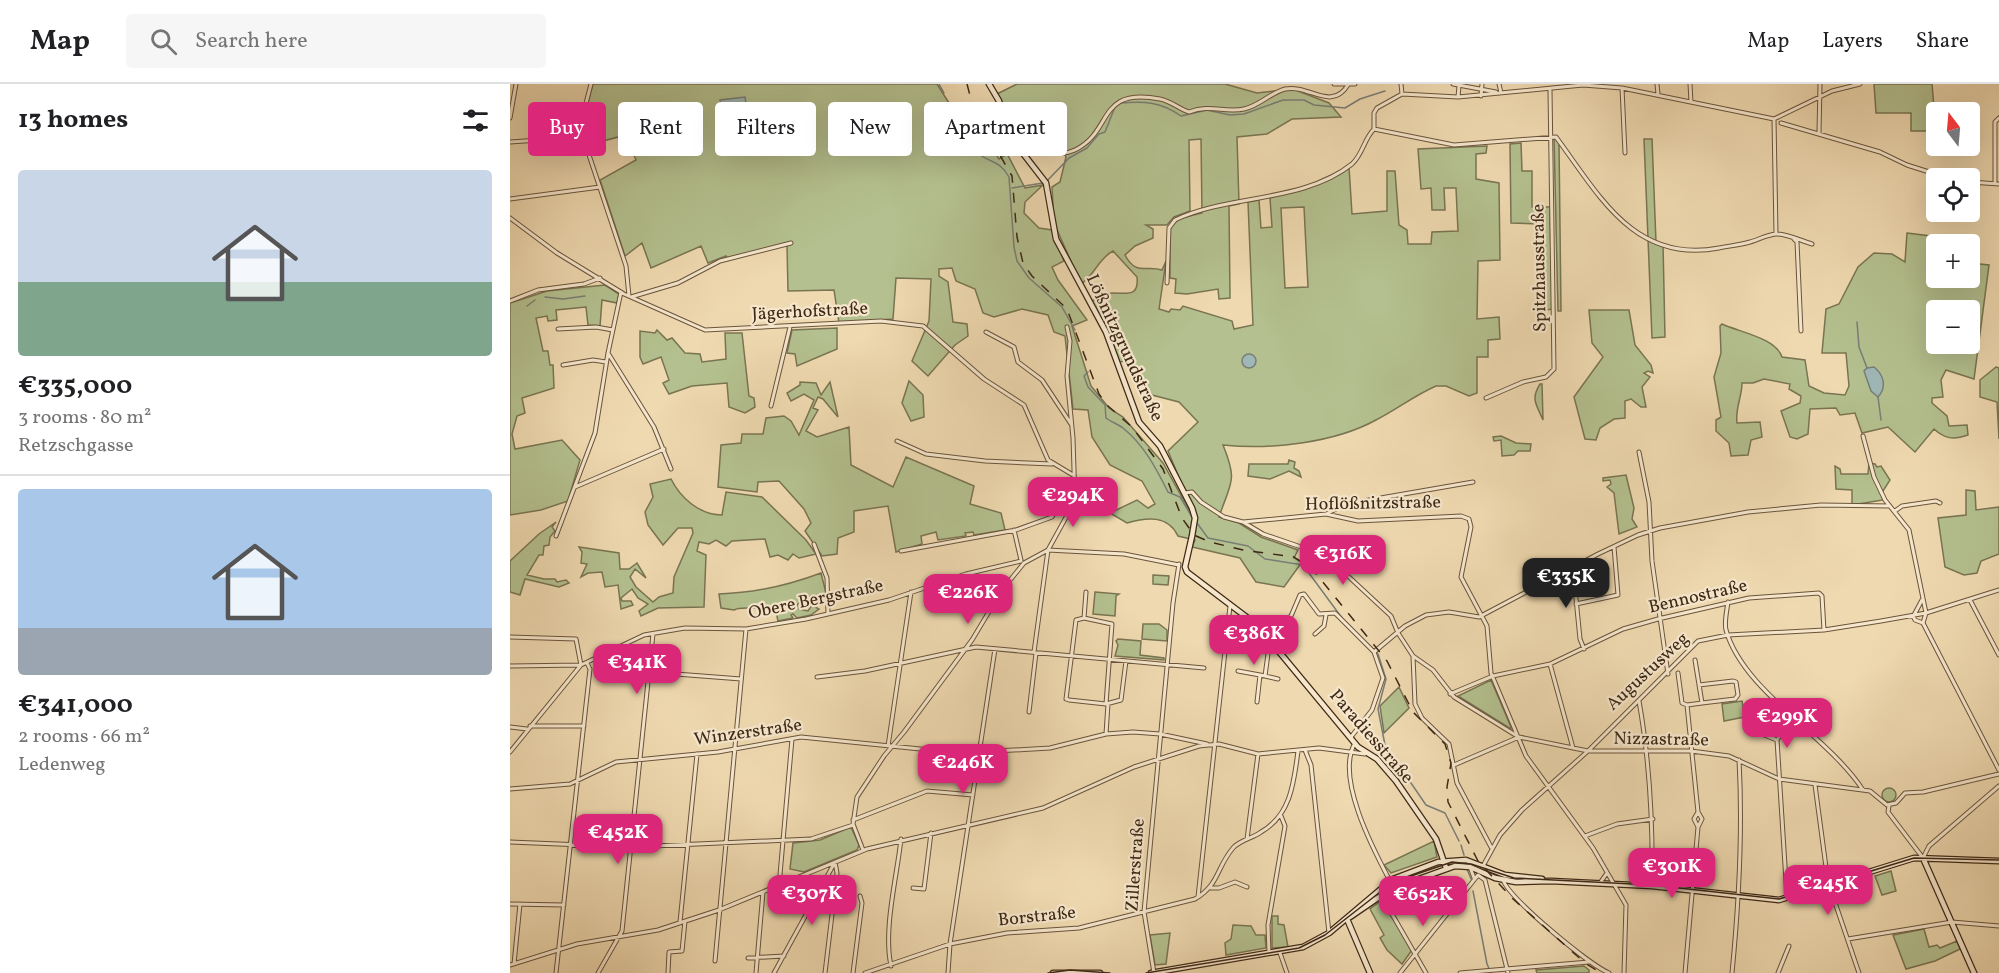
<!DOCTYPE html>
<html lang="en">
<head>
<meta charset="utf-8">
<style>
  :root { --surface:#fff; --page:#f6f6f6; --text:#202124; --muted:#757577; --line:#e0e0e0; --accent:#db2777 }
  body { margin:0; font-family:Vollkorn,serif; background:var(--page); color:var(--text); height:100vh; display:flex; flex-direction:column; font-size:22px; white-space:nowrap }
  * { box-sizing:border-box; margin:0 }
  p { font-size:20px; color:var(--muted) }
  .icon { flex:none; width:33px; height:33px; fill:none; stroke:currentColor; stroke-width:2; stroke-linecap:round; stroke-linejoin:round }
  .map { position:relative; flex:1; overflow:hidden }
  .drawer { display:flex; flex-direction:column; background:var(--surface); width:510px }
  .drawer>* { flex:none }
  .guide { position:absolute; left:18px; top:18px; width:570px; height:54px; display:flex; gap:12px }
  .needle { width:39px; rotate:344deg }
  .buttons { position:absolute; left:1416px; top:18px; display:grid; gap:12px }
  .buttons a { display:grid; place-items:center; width:54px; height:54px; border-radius:6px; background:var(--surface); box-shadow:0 6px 24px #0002; font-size:30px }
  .price { position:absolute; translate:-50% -51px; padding:0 14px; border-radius:12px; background:var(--accent); color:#fff; font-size:20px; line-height:39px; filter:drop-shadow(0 2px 3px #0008) }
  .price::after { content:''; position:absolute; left:50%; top:36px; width:18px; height:14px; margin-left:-9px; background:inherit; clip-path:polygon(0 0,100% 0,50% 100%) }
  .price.current { background:#222; color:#fff }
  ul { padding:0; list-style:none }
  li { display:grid; align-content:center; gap:12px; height:318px; padding:0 18px }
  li+li { border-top:2px solid var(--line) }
  li span { display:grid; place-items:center; height:186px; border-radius:6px; color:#555 }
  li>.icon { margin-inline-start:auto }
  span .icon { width:108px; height:108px; fill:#fffc; stroke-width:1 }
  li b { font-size:26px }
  h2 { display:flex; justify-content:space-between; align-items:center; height:72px; padding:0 18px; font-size:26px }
  .tag { padding:0 21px; border-radius:6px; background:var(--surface); box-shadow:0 6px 24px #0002; font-size:21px; line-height:54px }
  .tag.current { background:var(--accent); color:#fff }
  header { display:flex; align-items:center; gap:36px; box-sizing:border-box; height:84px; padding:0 30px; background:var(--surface); border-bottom:2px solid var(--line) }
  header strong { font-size:28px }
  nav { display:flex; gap:33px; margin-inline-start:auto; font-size:21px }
  .search { width:420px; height:54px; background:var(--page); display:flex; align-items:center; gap:15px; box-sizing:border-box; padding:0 21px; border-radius:6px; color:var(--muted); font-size:22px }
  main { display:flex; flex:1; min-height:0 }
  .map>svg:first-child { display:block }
</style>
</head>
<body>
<header>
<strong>Map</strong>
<div class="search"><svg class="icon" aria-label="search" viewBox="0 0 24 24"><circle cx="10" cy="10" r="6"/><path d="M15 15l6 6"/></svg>Search here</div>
<nav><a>Map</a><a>Layers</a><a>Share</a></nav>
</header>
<main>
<section class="drawer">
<h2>13 homes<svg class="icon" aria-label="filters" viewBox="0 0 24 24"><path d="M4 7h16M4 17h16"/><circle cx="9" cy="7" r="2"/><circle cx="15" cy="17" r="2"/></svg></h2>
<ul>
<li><span style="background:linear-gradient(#c9d6e8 60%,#7fa58c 0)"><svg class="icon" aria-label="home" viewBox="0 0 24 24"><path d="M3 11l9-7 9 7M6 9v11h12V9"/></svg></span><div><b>€335,000</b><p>3 rooms · 80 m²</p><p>Retzschgasse</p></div></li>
<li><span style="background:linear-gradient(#a9c7e8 75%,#9aa5b1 0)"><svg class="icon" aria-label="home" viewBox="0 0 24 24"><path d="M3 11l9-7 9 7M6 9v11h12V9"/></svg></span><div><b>€341,000</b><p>2 rooms · 66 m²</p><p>Ledenweg</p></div></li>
</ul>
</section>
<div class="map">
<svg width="1489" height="889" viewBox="0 0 1489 889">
  <rect width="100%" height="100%" fill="#efd9b0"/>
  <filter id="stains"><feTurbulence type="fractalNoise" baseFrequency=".00333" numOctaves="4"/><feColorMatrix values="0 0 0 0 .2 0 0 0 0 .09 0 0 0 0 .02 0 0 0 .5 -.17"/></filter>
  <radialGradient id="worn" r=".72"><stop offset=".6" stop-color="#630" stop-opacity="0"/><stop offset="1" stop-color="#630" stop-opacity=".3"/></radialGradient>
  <path fill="#b4c08f" stroke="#797452" stroke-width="1.5" fill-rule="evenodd" d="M83 0H427L444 27 458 19 461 32 489 75 494 72 489 62 492 60 515 104 533 101 515 118 514 129 529 144 542 146 554 177 542 183 548 196 577 236 562 242 581 302 599 324 613 333 653 379 679 426 673 403 658 367 688 338 669 318 638 310 623 276 609 278 595 239 581 217C587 215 596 209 603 209 618 209 629 213 627 193L603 167C588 175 585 191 571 200L544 139 542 103 550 98 556 73 549 59 545 58 533 67 512 66 500 49 487 10 507 0H715L747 9 783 5 819 19 831 33 782 35 757 50 727 53 729 120 719 122 720 214 709 215 708 205 677 210 665 209 666 195 660 194V145L668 135 692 129 691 55 679 56 680 127 664 133 657 141H636L643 145V154L625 162 615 171C626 192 636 181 652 186L656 177 649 225 659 228 661 225 670 226 673 222 722 237 724 245 743 241 738 118 749 116 751 144 762 143 760 114 793 104 839 83 842 130 877 127V87H885L889 141 897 146 898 160H921L922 148 948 147 946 104H934L935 126H922L921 104 911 105 908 65 977 62 976 69 966 70V95L989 99 990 176 968 177 967 235 989 233 990 255 978 256V273H967V309L959 312 936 302H926C905 311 886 326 866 336 824 359 760 366 713 361 728 398 721 397 709 433L729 439 751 453 788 466 784 474 792 478 774 503 746 498 730 474 682 463 685 456 668 452C658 431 637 433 617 439L600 429 627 416 638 424 645 420 632 397 600 381 582 353 578 326 563 325 555 252 544 248 538 231 512 225 484 233 473 229 465 205 446 197 442 184 429 185V192L438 198 443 238 457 240 458 252 445 261 418 292 402 277 419 237 421 195 386 194 383 235 329 239 324 206 278 207 277 161 219 176 216 172 198 179 191 162 141 184 132 159 115 172 90 96 126 76C122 64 115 61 112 52L78 61C71 40 77 21 83 0ZM794 123 798 203 775 204 771 124Z
    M1364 0H1422L1426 47H1401V29H1366Z
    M1044 53 1049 59 1051 227H1048Z
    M1134 55H1142L1146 158 1153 160 1155 253 1142 254Z
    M1011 59 1012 87H1022V123H1040L1042 225 1032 227 1033 140 1001 139 1000 60Z
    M1397 149 1445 155 1444 160H1426V194H1460V179L1479 181 1464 295 1436 286 1431 296 1433 313 1422 314V319L1437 332 1439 342 1457 341 1458 351C1443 356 1435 355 1424 345L1405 368 1378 343 1352 349 1345 329 1330 331 1326 324 1300 325 1298 350 1287 355 1280 353 1271 327 1290 319 1291 312 1279 305 1280 300 1254 295 1243 299H1232C1232 313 1225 324 1227 339L1250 338 1252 353 1241 356 1238 371 1221 372 1219 359 1206 347V336L1211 333 1204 293 1211 269 1210 242 1212 240C1229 248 1266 254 1272 273L1295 276 1299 302 1314 309 1335 311 1339 302 1336 269H1312L1316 225 1329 220 1348 183 1364 169 1382 170 1395 178ZM1426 226H1460V260H1426Z
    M95 201 109 210 107 219 92 216 90 242 78 241 76 223 46 226 47 236 38 237 37 232 26 234 33 267H38L40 281H43L44 304 12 314 15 329 7 332 2 350 5 365 52 356 70 376 58 417 31 426 0 431V219L37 207Z
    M1079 226H1119L1125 261 1141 281 1143 289 1138 287 1134 289 1140 293 1132 303 1136 323H1131L1121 315 1115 317V334L1104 335 1090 344 1086 356 1075 355 1064 313 1093 273 1082 259Z
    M327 244V265L287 282 285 270 277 269 282 246Z
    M147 246 157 256 162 254 175 269 190 270 192 278 216 275 215 249H232L239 312 244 314 245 323 235 329 219 323 217 299 182 302 159 310 153 299 159 296 151 273 133 280 130 273V247L145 249Z
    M1486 283 1489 284V355L1487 318 1470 313V296Z
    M399 297 413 311 414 333 401 337 392 319Z
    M290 298 306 299 311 311 320 298 328 333 313 315 308 313 303 324 308 326 296 347 307 353 339 343 341 381 383 403 396 373 464 402 460 420 491 429 495 446 464 451 463 448 455 449 456 452 428 456 426 448 411 452 412 460 386 468 378 422 344 427V448L328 454 327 470 312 472 295 447 301 439 294 425 269 397 248 398 247 408 208 403 211 361 231 359 232 350H253L256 334 274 332 281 337 289 351 304 316 294 310 281 317 277 309 290 301Z
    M1030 300H1032L1033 336C1027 321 1020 316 1030 300Z
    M991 352 1006 359 1021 360 1020 367H1008L1004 371 992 372 991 356 984 357 983 353Z
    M779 376 785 378 784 384 789 387 791 393 779 387 760 395 738 392 739 380H778Z
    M1359 379 1365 380 1367 383 1371 382 1380 396 1371 410 1373 416 1342 421V406L1326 405 1325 382 1330 385 1331 390H1358Z
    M1116 391 1124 424 1122 435 1127 443 1109 450 1104 409 1097 403 1101 400 1100 396 1093 397V394Z
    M161 395C170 413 189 431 212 431L216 408 252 413 296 456 306 470 289 474 283 470 278 476 268 471 260 473 255 455 222 457 216 462 206 456 199 460 189 458 187 467 196 471 194 523 148 524 131 532 129 527 138 520 128 514 122 505 111 514 112 517H121L123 521 111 525 108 501 95 503 92 488 78 489 71 493 77 480 71 479 72 468 69 463 109 469 110 485H119L127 479 136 494 125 485 120 493 126 503 143 518 149 513 163 509 164 493 183 449 182 444H168L153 461 138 441 135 428 143 413 140 400Z
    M1456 406 1465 407 1466 426 1489 423V470L1471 477 1467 489 1454 491 1435 483 1428 434 1456 431Z
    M46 438 42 443 45 447 40 453 39 461 34 462 33 471H29L17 491 34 495H45L47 498 56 496 59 499 49 503 15 495 10 511 0 508V477L29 450Z
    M311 489 316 509 299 513 293 522 289 519 287 521 289 525 298 527 302 521 309 525 301 531 287 534 283 530 281 531 283 534 268 537 266 527C257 525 231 522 224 526L211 524 209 510C243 509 279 501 311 489Z
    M643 491 659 492 658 501 643 500Z
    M585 508 609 510 606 512 605 532 583 530Z
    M633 540H649L657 546V557L632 555Z
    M608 555 631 557 630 571 654 574V576L605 572 608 561 606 557Z
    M981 596 1001 643V645L948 612Z
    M889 603 899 624 874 649 870 622Z
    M1232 617 1235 633 1214 637 1212 620Z
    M1372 711a7 7 0 1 1 14 0a7 7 0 1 1-14 0Z
    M341 743 349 761 347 766 294 788 280 785 283 759 310 756Z
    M924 757 927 773 881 789 874 781Z
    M1381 787 1386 807 1372 811 1365 792Z
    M872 816 902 866 892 880 877 866 870 854 874 851 860 825Z
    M762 832H768V840L774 841 778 863 762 864Z
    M723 841 741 842 746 851H755L756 864 716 871 715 859 721 855Z
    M1414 845 1419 863 1427 861 1430 864 1447 857 1450 865 1425 877 1396 885 1383 851Z
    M660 849 656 880 645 881 640 851Z
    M1074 882 1079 886V889H1027L1026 886Z"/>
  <path fill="#9fb7b7" stroke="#787e76" stroke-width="1.5" d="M235 13 236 19 211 21 210 16Z
    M732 277a7 7 0 1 1 14 0a7 7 0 1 1-14 0Z
    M1364 283C1374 291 1377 303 1368 313L1361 307 1354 287 1357 284Z"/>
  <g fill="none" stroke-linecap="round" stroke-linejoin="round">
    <path stroke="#787e76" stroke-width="1.5" d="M429 0 434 9
      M611 19C635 17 651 18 671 32L697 26 720 31 734 30 773 16H794L804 21 835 24 850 15 875 7
      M449 28C454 41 457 63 470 71 482 79 491 78 499 93L504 163 507 177 519 194 552 223 565 246
      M537 97 559 74 577 64 589 50 595 48 605 23
      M502 104 533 99
      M35 213 53 215 75 212
      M17 222 25 216
      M1347 238 1349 263 1357 284
      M578 288 574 292 578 303 595 321 596 334C601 338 608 340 613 344 634 361 646 384 658 408L670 413 682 433
      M1368 313 1371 336
      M687 439 698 454 738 462 755 475 793 481 832 534
      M861 563 868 570 876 595 868 625 875 661 916 721 935 729 949 757
      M951 761 954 771
      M957 785 961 795
      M963 807 977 880 981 889"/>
    <defs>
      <path id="street" d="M81 0 75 23 73 53 116 182 119 212
        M824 0H845
        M891 0 892 10
        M943 0 986 8
        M989 0 991 9
        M1147 0 1148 10
        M1180 0 1181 18
        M1112 4 1115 69
        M971 12 972 0
        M948 13 949 2
        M0 34 6 0
        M1264 35 1266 150
        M1264 35 1322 7 1350 0
        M1271 39 1370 68 1397 81 1438 94
        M864 45 944 61 1046 53C1089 111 1124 180 1209 164 1219 162 1230 161 1240 158 1248 156 1258 150 1267 150 1278 150 1291 157 1302 160
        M864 45V29L867 24 892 10 948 13 1073 1 1112 4 1264 35
        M1309 49 1310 0
        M0 58 73 53
        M515 71C531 64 548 74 565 66 604 47 586 3 650 15 661 17 669 25 679 28 701 20 714 29 734 25 749 22 760 9 775 5 799 0 821 28 838 1
        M1460 98 1489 100
        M1485 98V38L1489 34
        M0 115 90 103
        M0 134 47 169 114 210 195 246 371 237 413 242 474 295 514 321 538 376 563 391
        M1284 155 1287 158 1291 247
        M657 199 659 144 665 136C719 110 793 119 842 80 853 70 854 55 864 45
        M121 213 168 199 210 177 281 159
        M0 217 28 206 74 200 90 194
        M48 245 86 243 103 246
        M476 248 504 263 508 278 532 296 561 340
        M98 269 144 343 161 385
        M53 281 83 276 96 278
        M976 314 1013 298 1036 293 1044 285 1040 6
        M261 322 280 243
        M1353 352 1364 393 1375 416 1399 446 1416 529 1413 539
        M387 357 416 370 475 377 542 380
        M1129 368 1139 418 1142 477 1158 590
        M65 403 154 365
        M675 409 682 408 691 418 714 433 733 438 753 450 791 463 825 480 881 532 888 549 903 572 923 586 944 613 1007 652
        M1385 427 1392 422 1426 417 1430 419
        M818 429 836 420 963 398
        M733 438 816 430 848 437 951 432 959 435 961 443 951 493 977 542 981 589 1016 672 1083 764 1116 821 1114 889
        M504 446 511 476
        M46 452 85 349 98 269 111 208
        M304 460 317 494 318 529
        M538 466 614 470 669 481
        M391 467 506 446 542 433 553 413 564 417
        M1063 484 1070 555 1074 565
        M1460 516 1489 571
        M1218 518C1217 526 1214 538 1216 546 1233 607 1318 652 1353 706
        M1066 520 1108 511 1104 463
        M1404 531 1412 516
        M1403 532 1405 536 1413 539
        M574 534 576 508
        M1413 539 1489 686
        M805 550 814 542 816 531
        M756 552 781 532 790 511 794 510 809 530 825 529 864 568 873 594 862 626 841 653
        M0 553 66 555 71 581
        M524 568 538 466
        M864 568 895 542 916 531 939 528 969 533 1088 470 1128 451 1150 444 1238 428 1311 421 1380 422
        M903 572 905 620 912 634 939 660 947 699 981 763
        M1040 580 1063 664
        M0 582 71 581 134 551 175 544 236 545 296 535 379 516 456 490 511 477
        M728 587 750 591
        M140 588 231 595
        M1168 589 1172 619 1177 621
        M755 592 768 595
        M307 593 355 587 466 563 694 584
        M1189 601 1223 597 1226 598 1228 611 1225 615 1192 619
        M940 610 983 592 1040 580 1113 545 1148 535 1239 514 1309 509 1312 512 1314 546
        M1129 617C1140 679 1143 739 1142 802
        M747 618 750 591 755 592 760 555
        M596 620 602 540 574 534 566 536 556 615 559 616 596 620 611 616 616 577
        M1177 621 1188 728
        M1177 621 1192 619 1185 576
        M519 628 526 569
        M20 642H74
        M0 643 17 645
        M1239 645 1267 656
        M596 650 598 620
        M845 659C825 693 863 765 880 797
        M378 662 401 508
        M795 666 801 681 819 849
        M0 668 71 581
        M944 681 1009 653 1078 667H1181L1219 672 1269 695 1360 707 1377 721 1386 719 1395 709 1413 708 1489 690
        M1305 701 1318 798 1349 889
        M0 705 60 700 106 678 208 668 291 653 450 669 540 664 596 650 623 648 650 650 697 660
        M1379 722 1378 728 1413 774 1419 762 1489 702
        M1188 728 1192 735 1188 743 1184 735Z
        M343 736 417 707 463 711
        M1075 752 1107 740 1143 735
        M737 755 748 670
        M0 758 121 763 301 755 343 741
        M353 766 343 740 347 713 374 672 394 648 462 556 492 506 514 479 538 466 565 417 563 354 557 292 560 257 557 243
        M973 782 990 751 1012 726 1078 667 1188 557 1218 551 1314 546 1371 537 1416 529 1489 506
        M960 783 964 794
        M993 796C1000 815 1078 880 1099 889
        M1090 799 1097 789
        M269 802 282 655
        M403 804 414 805 421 749
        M701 804H709L725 798 737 803
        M871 811 916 889
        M688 813 720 522
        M1277 813 1267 656 1283 632
        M0 820 54 821
        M170 838 187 670
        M1338 855 1442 838 1489 842
        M759 869 758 841 775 742 771 732
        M770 869 777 889
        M238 874 274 872
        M205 877 236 545
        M4 880 10 820
        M0 881 67 860 148 846 209 826 357 765 533 724 624 683 689 662 709 660 748 670 809 664 855 670
        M381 882C373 845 387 793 391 755
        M46 889 80 585 77 579
        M88 889 112 847 143 550
        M158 889 159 868 172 867 175 837
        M246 889 253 808
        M264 889 325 778
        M315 889 327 789 325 778
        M343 889 352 819 350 812
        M355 889 440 860 497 849 569 844 685 815C710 800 706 784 723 764 730 756 743 754 751 748 781 731 784 698 788 667
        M438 889 440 860 485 565
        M644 889 634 828 663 519 669 480
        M890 889 968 791 975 796 998 889
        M950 889 1079 878
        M1175 889 1188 743
        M1222 889C1229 818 1233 748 1229 676
        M1268 889 1279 862"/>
      <path id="secondary" d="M479 0 489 17 498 50 536 99 546 155 596 248 629 338 650 362 682 424 685 434 683 446
        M682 452 675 483 677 488 747 541 848 663 867 675 886 697 926 755 936 784
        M1413 774 1464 889
        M840 833 881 805 945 782 960 783 985 794 1006 798 1041 797 1142 802 1269 816 1404 774 1489 777
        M837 835 860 889
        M543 889H590
        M641 889 793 863 819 849 883 795 928 778 956 776 995 791 1032 795"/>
    </defs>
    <use href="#street" stroke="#6a543c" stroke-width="5"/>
    <use href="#secondary" stroke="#3e2815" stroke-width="7"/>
    <use href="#street" stroke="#f5e6cc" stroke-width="3"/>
    <use href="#secondary" stroke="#f5e6cc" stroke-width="4.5"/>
    <path stroke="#3e2815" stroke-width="1.5" d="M538 889 560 886 600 889
      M636 889 789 864 815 851 883 798 942 778 961 780 1004 794 1142 801 1269 815 1404 774 1489 776"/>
    <path stroke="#3e2815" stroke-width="1.5" stroke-dasharray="10 10" stroke-linecap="butt" d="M457 0 464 27 502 92 507 153 513 179 522 192 557 225 589 310 598 322 622 343 653 385 672 434 684 451 700 458 733 466 784 473 803 486 877 577 903 628 935 660 941 679 937 703 938 718 968 777 1002 814 1075 879 1091 889"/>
    <defs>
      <path id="secondary-bridge" d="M682 452 683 446"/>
    </defs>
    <use href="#secondary-bridge" stroke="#3e2815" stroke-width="7" stroke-linecap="butt"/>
    <use href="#secondary-bridge" stroke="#f5e6cc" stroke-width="4.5"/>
  </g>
  <g text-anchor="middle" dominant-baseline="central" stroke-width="4.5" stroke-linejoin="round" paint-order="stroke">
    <g font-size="18" fill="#3e2815" stroke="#f5e6cc">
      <text transform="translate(1030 184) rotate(-91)">Spitzhausstraße</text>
      <text transform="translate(300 228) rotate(-3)">Jägerhofstraße</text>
      <text transform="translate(614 264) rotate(65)">Lößnitzgrundstraße</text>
      <text transform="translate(863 420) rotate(-1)">Hoflößnitzstraße</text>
      <text transform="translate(1188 513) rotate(-13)">Bennostraße</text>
      <text transform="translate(306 516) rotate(-12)">Obere Bergstraße</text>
      <text transform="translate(1138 588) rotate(-43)">Augustusweg</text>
      <text transform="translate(238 649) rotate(-8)">Winzerstraße</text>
      <text transform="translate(861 653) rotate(49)">Paradiesstraße</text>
      <text transform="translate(1151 656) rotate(1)">Nizzastraße</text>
      <text transform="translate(626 781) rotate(-86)">Zillerstraße</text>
      <text transform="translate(527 833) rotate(-6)">Borstraße</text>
    </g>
  </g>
  <rect width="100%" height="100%" filter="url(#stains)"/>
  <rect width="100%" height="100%" fill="url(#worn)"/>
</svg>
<div class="buttons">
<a><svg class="needle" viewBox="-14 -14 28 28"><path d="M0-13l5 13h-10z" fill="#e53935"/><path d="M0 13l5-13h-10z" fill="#757577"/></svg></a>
<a><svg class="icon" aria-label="locate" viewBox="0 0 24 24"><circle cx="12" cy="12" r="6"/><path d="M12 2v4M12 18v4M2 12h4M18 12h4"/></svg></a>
<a>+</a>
<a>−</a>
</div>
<b class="price" style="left:563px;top:444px">€294K</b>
<b class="price" style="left:833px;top:502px">€316K</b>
<b class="price current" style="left:1056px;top:525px">€335K</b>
<b class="price" style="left:458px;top:541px">€226K</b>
<b class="price" style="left:744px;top:582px">€386K</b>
<b class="price" style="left:127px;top:611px">€341K</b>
<b class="price" style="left:1277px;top:665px">€299K</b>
<b class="price" style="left:453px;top:711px">€246K</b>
<b class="price" style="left:108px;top:781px">€452K</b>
<b class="price" style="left:1162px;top:815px">€301K</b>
<b class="price" style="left:1318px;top:832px">€245K</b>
<b class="price" style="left:302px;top:842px">€307K</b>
<b class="price" style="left:913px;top:843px">€652K</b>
<div class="guide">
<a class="tag current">Buy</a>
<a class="tag">Rent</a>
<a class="tag">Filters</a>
<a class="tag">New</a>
<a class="tag">Apartment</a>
</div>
</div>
</main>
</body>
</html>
